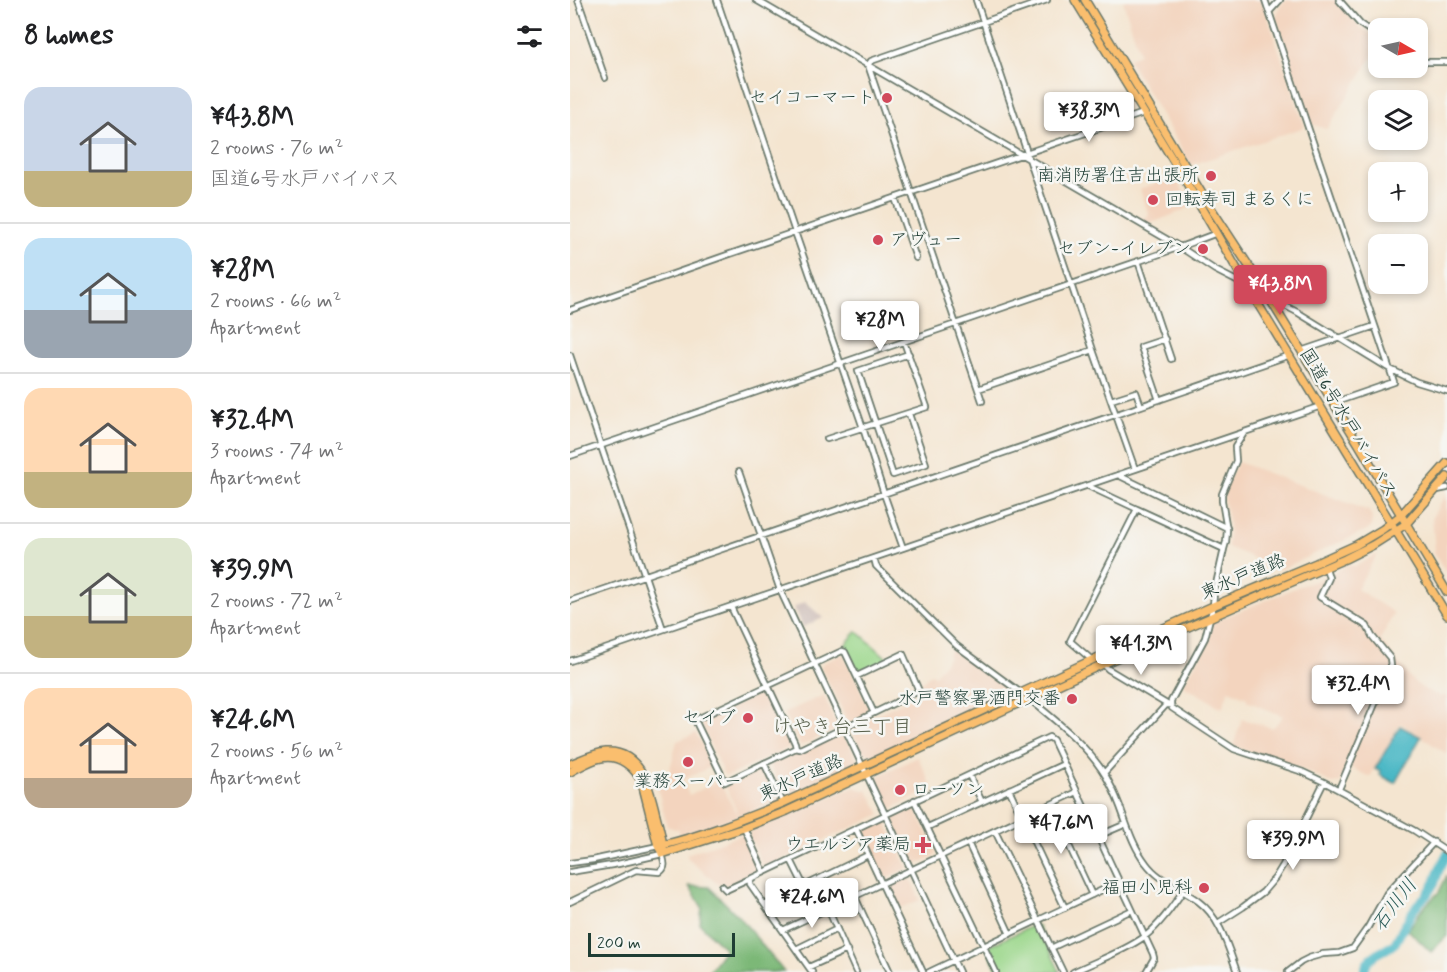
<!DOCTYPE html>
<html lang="en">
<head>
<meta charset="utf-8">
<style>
  :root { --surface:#fff; --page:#f6f6f6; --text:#202124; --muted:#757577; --line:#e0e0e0; --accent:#d1495b }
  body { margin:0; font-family:Mynerve,"Klee One",sans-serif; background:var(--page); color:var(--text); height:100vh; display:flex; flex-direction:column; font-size:22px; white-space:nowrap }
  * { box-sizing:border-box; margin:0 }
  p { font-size:20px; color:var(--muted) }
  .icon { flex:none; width:33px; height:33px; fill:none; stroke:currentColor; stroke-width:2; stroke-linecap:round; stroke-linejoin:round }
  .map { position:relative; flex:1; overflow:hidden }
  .side { display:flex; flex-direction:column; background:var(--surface); width:570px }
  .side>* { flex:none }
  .needle { width:39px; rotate:99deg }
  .controls { position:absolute; left:798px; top:18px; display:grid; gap:12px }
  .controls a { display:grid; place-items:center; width:60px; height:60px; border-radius:12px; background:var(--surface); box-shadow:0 3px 9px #0003; font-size:30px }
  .scale { position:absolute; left:18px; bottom:15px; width:147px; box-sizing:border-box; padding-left:6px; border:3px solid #1f3d34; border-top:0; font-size:16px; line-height:21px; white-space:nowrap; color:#1f3d34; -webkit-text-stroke:4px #f6f6f2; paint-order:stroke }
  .price { position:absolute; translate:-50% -51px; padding:0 14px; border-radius:6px; background:#fff; color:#222; font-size:20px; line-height:39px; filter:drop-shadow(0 2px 3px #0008) }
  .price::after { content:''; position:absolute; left:50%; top:36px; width:18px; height:14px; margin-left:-9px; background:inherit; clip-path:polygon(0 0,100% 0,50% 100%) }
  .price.current { background:var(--accent); color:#fff }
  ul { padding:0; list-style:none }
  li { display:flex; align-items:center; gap:18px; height:150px; padding:0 24px }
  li+li { border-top:2px solid var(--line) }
  li span { display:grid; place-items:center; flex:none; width:168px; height:120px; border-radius:18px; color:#555 }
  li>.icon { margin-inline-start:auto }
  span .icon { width:72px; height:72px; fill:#fffc; stroke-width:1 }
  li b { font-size:26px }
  h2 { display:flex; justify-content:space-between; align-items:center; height:72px; padding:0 24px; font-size:26px }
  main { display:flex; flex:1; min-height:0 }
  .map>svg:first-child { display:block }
</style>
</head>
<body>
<main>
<section class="side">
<h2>8 homes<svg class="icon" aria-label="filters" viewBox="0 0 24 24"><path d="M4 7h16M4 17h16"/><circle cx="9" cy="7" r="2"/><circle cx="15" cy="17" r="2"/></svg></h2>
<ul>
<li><span style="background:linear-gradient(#c9d6e8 70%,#c2b280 0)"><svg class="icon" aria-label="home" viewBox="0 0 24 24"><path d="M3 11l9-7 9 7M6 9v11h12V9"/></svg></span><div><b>¥43.8M</b><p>2 rooms · 76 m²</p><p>国道6号水戸バイパス</p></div></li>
<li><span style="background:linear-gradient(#bfe0f5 60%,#9aa5b1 0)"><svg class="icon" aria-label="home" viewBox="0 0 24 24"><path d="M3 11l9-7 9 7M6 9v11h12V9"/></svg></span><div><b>¥28M</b><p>2 rooms · 66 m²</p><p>Apartment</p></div></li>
<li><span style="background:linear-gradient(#ffd9b3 70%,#c2b280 0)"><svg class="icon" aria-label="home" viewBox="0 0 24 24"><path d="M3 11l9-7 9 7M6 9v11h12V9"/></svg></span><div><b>¥32.4M</b><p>3 rooms · 74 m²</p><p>Apartment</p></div></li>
<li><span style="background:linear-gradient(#dfe7d0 65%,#c2b280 0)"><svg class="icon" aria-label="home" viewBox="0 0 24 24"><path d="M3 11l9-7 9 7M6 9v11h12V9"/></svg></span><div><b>¥39.9M</b><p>2 rooms · 72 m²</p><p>Apartment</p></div></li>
<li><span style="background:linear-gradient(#ffd9b3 75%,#b9a48a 0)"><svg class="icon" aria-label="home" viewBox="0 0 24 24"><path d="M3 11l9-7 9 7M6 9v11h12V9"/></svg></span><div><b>¥24.6M</b><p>2 rooms · 56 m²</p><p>Apartment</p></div></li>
</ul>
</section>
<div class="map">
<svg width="877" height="972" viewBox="0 0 877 972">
  <rect width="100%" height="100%" fill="#f6f6f2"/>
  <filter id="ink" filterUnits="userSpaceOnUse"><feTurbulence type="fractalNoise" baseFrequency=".0167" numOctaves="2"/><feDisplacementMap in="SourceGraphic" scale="12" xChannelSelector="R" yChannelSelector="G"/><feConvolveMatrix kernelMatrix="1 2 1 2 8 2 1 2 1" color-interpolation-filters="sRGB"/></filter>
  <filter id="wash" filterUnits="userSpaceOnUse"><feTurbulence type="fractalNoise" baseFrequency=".008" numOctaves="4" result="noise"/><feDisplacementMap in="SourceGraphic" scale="24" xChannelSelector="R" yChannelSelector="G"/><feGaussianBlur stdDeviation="1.35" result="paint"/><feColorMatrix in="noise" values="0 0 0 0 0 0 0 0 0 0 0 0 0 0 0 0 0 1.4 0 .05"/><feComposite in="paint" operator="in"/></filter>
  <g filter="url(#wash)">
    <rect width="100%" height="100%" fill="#f4e5d0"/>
    <path fill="#f3d4be" d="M556 0H692L735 127 621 165 558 59 570 54 553 1Z
      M716 0H767L789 27 808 38V48L757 129 740 124 706 19 709 7Z
      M601 178 603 181 606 179 621 205 620 206 621 207 580 224 571 219 579 216 570 189Z
      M668 462 799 511 802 517 801 528 709 570 707 566 704 567 658 547 659 525 654 502V490Z
      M877 493V574L863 552 865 550 862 517Z
      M807 554 787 589 824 613 810 640 843 681 852 688 871 697 873 695 877 698V754L830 723 800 777 777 766 770 782 764 784 732 769 663 746 672 719 703 728 713 716 677 701V698L659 690 652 708 613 685 639 641 642 629 641 623 730 586 740 583 756 577 776 565 786 566Z
      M385 646 443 689V691L306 756 291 750 280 727 353 692 350 683 361 674 365 675 379 657 377 655Z
      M271 655H274L301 713 279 724 251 667 253 663Z
      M194 692 197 693 221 744 219 748 158 776 154 775 131 724 132 721Z
      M254 695 268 729 230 746 214 713Z
      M273 732 290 765 215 797 199 764Z
      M126 733 141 760 125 768 140 761 143 766 112 780 119 795 149 781 168 816 109 835V830L97 826 87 785 97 781 107 741Z
      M348 757 363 789 318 810 305 783 308 776Z
      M192 768 207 801 169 816 155 785Z
      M283 787 298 791 311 814 194 868 178 833Z
      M343 804 366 851V855L347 864 343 863 320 815Z
      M314 818 338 868 314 880 290 829Z
      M174 834 192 870 157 886 152 882 149 885 118 859 117 854Z
      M335 875 339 876 350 900 326 910 316 886 317 883Z"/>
    <path fill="#cfc0ba" d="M235 602 253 618 233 627 224 607Z"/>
    <path fill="#9bd78b" stroke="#5d8a60" stroke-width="1.5" d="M287 631 318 659 291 671H287L275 645Z
      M464 925 468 926 490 972H428L418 949 419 946Z"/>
    <path fill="#7cb877" stroke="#4e7a56" stroke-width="1.5" d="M877 875V936L861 952 838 930 852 909 869 892Z
      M119 886 139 887 172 920 214 972H138L155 949 130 924 132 907Z"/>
    <path fill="#4ab7c5" stroke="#347a7c" stroke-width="1.5" d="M830 726 851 737 825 783 810 775 811 772 805 769Z"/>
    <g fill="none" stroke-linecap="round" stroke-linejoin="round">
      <path stroke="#4ab7c5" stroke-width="9" d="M794 972C798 952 813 954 825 943L841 914 848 904 857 895 865 882 869 870 877 854"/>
    </g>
  </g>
  <g filter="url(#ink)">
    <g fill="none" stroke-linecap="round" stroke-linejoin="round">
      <defs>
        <path id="minor" d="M8 0 35 78
          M147 0 225 232 293 428 314 494 333 548
          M186 0 610 247 645 270 727 312 820 369 847 382 877 391
          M406 0 523 350 565 469
          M695 0 824 382 763 403
          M769 0 790 24 808 36
          M699 12 710 0
          M848 62H877
          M325 198 346 258
          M568 261 601 359
          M0 310 160 254 574 113
          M731 351 805 326
          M0 355 93 629
          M408 389 523 350
          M541 400 566 392 571 406
          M589 400 571 347 595 339
          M412 401 298 65 301 61 477 0
          M339 414 356 464 323 475 288 371 339 354
          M257 439 357 407 334 342
          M0 456 610 247 647 233
          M169 472 210 590 389 972
          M548 475 657 528
          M518 486 567 509 500 641 522 660
          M867 490 877 488
          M567 509 654 549 644 593 643 606 635 638 601 701V705L602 708 664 749 733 772 754 782 845 831 877 852
          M654 549 656 542 657 530 652 501V494L666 461 665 447 674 433
          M304 558 306 566 387 646 451 693
          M756 568 759 578 750 597 797 626 802 636 820 658 821 666 769 789
          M0 601 720 355
          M161 607 225 743 226 748 155 782 125 720 272 651 275 652 304 713
          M0 661 751 406
          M533 664 538 669 598 705
          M458 698C487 721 524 751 540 784 554 809 558 840 576 863 589 881 611 888 628 901 650 917 658 947 667 972
          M226 748 230 749 349 691 333 654 287 676
          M194 763 213 803
          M534 773 596 705
          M399 775 412 802
          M439 789 495 908
          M344 800 426 972
          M480 805 522 895
          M358 827 494 764
          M174 828 194 872
          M286 829 353 972
          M425 831 493 972
          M528 836 556 824
          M398 843 440 934
          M221 860 234 886
          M0 863 23 860 88 846
          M0 872 48 864 92 854C94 861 97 867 90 872L66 870 0 902
          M152 886 156 890 182 878
          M285 897 320 972
          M195 905 298 855
          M258 909 286 972
          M648 923 673 907 693 892 705 878 713 865 754 782
          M213 930 507 792
          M481 948 562 910
          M226 949 267 929
          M239 967 277 950
          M242 972 180 884V881L182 878 479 737 483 740 583 954 584 958 576 972
          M359 972 549 882
          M503 972C526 961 553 952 574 937 589 926 602 907 613 891
          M718 972 731 962 739 958 753 954 769 953 783 948 798 927 817 893 864 842"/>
        <path id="highway" d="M505 0 612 175 677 286 877 615
          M515 0 637 202 688 280 788 443 877 592
          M0 764C11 760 24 753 36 752 71 750 80 789 86 815 89 826 92 837 93 847
          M0 772C10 767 20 760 31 758 49 754 65 767 72 783L88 846 92 853
          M93 845C134 835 174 819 213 803L522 660 643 606 746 563 786 545 813 529 831 515 877 463
          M92 854 174 828 217 811 533 664 775 559 803 545 836 524 877 477"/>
      </defs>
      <use href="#minor" stroke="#6a786b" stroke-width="8"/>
      <use href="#highway" stroke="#6a786b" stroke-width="10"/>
      <use href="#minor" stroke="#fff" stroke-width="4.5"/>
      <use href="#highway" stroke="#fabe6e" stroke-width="7"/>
    </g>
  </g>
  <g fill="#d1495b" stroke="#f6f6f2" stroke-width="2">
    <circle cx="317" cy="98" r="6"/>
    <circle cx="641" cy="176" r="6"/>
    <circle cx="583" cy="200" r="6"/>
    <circle cx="308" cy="240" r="6"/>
    <circle cx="633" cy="249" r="6"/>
    <circle cx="502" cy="699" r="6"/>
    <circle cx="178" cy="718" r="6"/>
    <circle cx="118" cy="762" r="6"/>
    <circle cx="330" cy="790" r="6"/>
    <path d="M350 836h6v6h6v6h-6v6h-6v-6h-6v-6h6z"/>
    <circle cx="634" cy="888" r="6"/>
  </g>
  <g text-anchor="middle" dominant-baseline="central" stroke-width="5" stroke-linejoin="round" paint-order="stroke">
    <g font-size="18" fill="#1f3d34" stroke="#f6f6f2" text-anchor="end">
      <text x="305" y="98">セイコーマート</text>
      <text x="629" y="176">南消防署住吉出張所</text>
      <text x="595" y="200" text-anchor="start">回転寿司 まるくに</text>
      <text x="320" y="240" text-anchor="start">アヴュー</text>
      <text x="621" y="249">セブン-イレブン</text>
      <text x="490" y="699">水戸警察署酒門交番</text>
      <text x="166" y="718">セイブ</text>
      <text x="118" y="782" text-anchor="middle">業務スーパー</text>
      <text x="342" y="790" text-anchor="start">ローソン</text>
      <text x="341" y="845">ウエルシア薬局</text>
      <text x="622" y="888">福田小児科</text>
    </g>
    <g font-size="18" fill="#1f3d34" stroke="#f6f6f2">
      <text transform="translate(778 423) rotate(59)">国道6号水戸バイパス</text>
      <text transform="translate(673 577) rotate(-23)">東水戸道路</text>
      <text transform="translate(231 778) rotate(-24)">東水戸道路</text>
    </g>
    <g font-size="20" fill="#58604c" stroke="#f6f6f2">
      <text x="272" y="727">けやき台三丁目</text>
    </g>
    <g font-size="20" font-style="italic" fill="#2a5c58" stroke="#f6f6f2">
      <text transform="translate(825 905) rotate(-53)">石川川</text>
    </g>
  </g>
</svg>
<div class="controls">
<a><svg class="needle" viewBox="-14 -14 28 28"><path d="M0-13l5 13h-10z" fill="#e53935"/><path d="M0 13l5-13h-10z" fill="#757577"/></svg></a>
<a><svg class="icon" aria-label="layers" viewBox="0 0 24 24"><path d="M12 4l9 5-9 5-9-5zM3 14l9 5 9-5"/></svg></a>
<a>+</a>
<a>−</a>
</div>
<div class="scale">200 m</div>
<b class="price" style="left:519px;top:143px">¥38.3M</b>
<b class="price current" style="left:710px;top:316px">¥43.8M</b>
<b class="price" style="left:310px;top:352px">¥28M</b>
<b class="price" style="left:571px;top:676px">¥41.3M</b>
<b class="price" style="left:788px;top:716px">¥32.4M</b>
<b class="price" style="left:491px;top:855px">¥47.6M</b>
<b class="price" style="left:723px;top:871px">¥39.9M</b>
<b class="price" style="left:242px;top:929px">¥24.6M</b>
</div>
</main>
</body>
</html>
